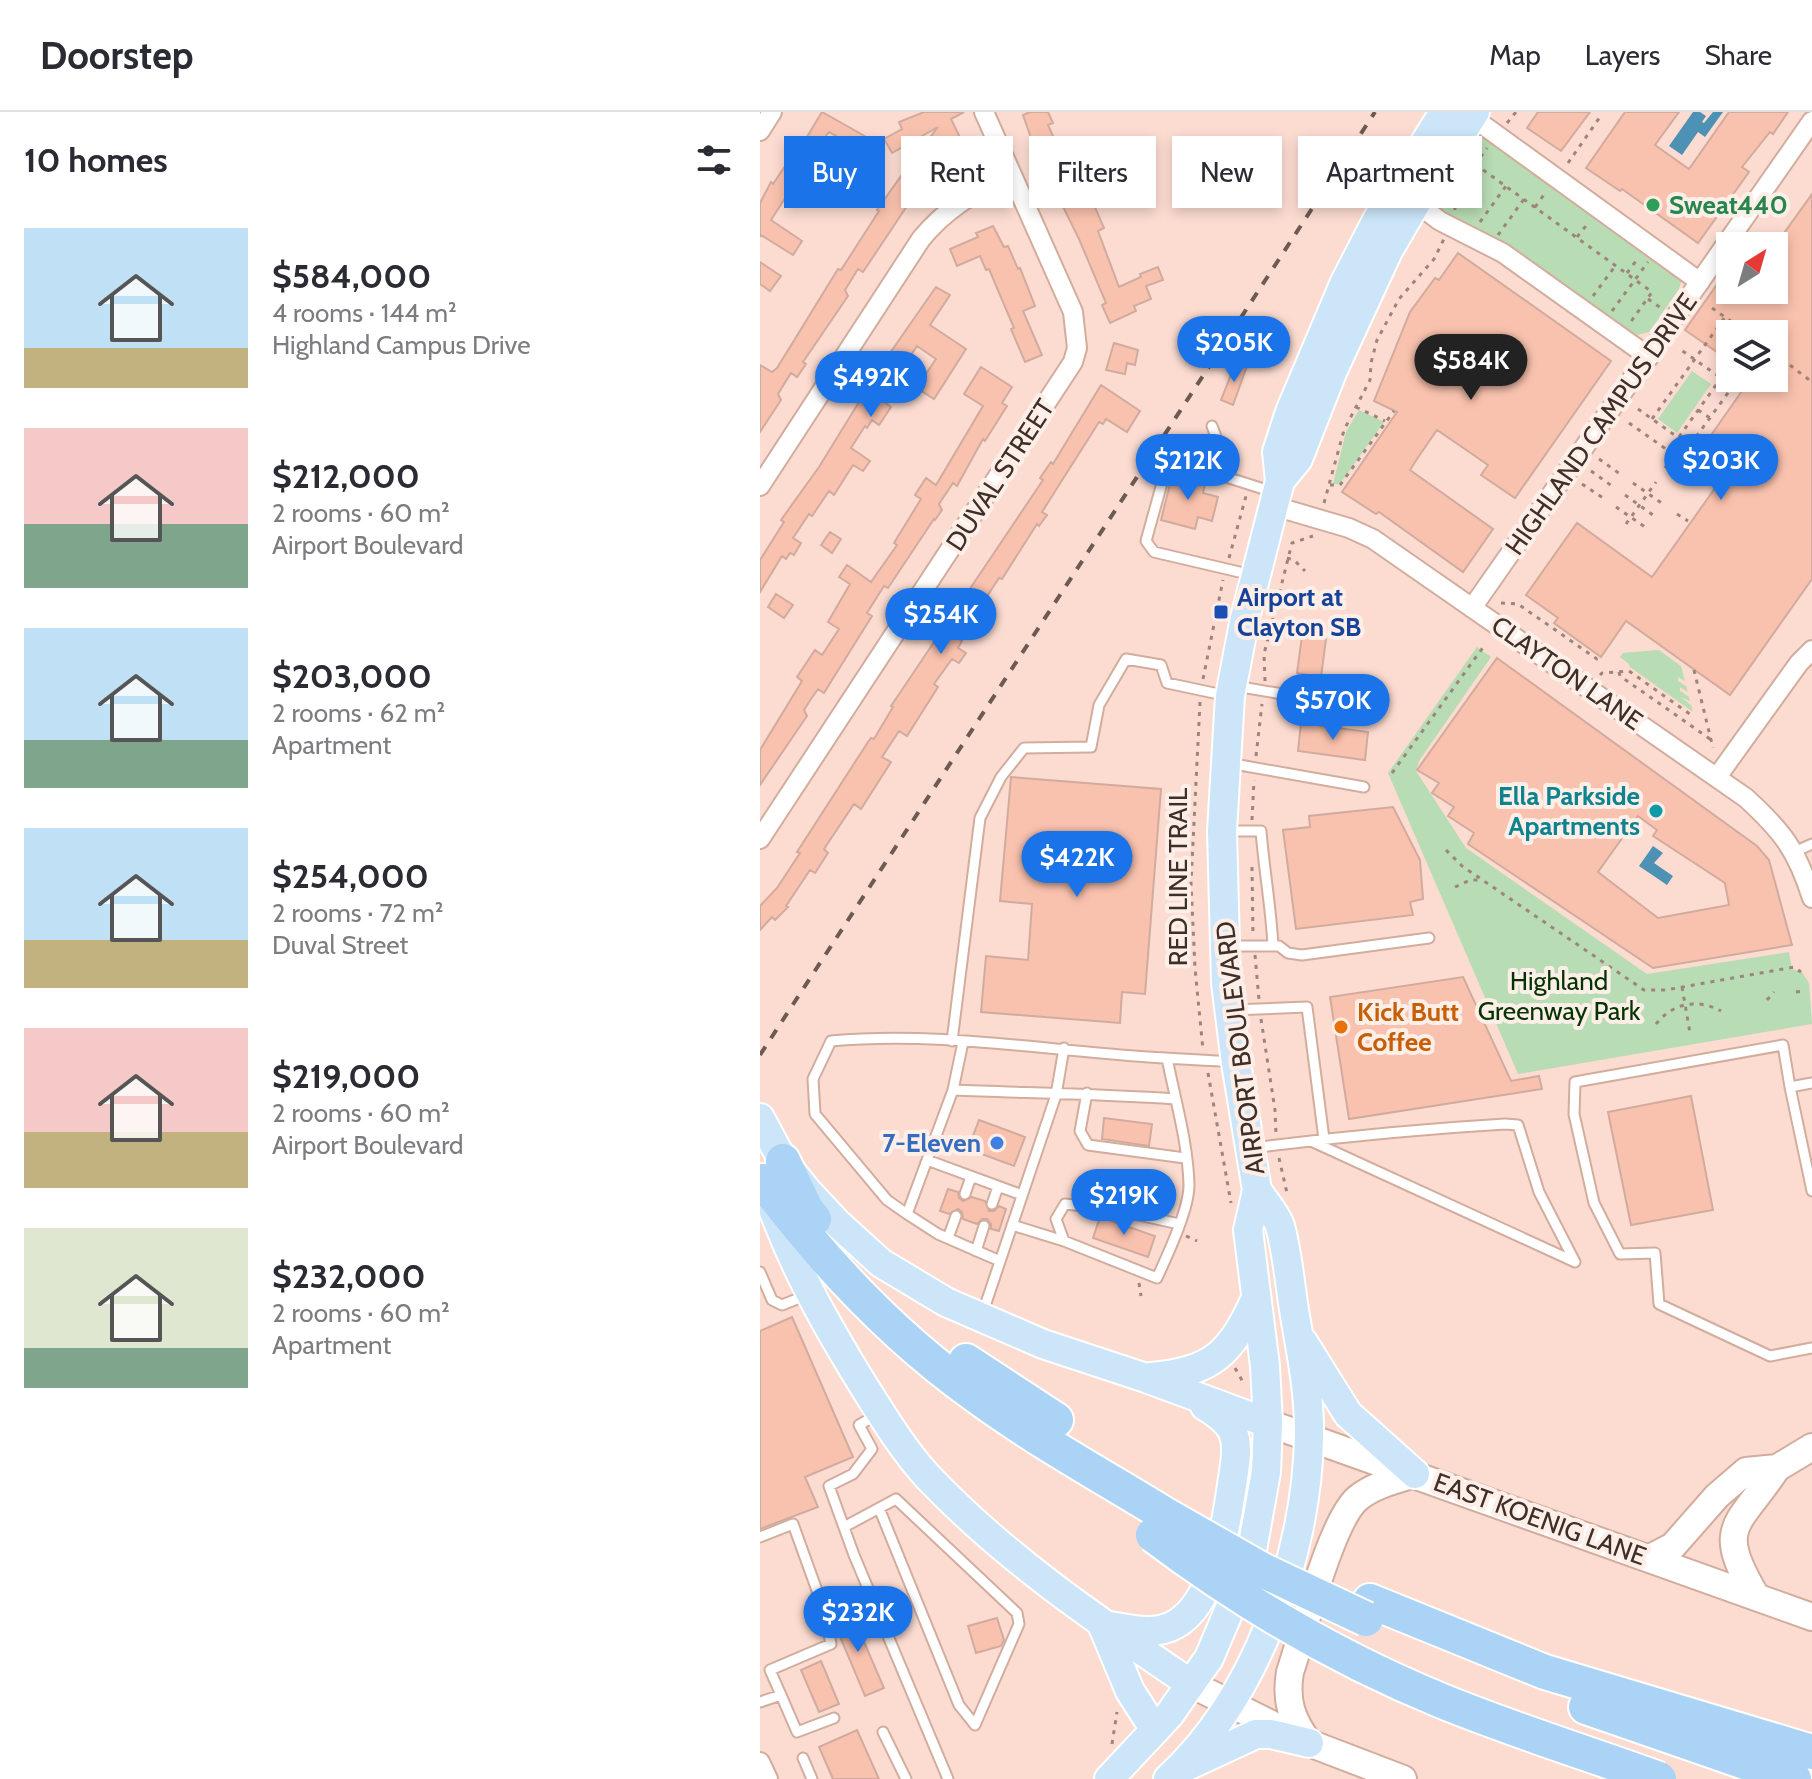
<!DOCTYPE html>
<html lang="en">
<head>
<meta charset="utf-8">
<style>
  :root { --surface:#fff; --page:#f2f2f3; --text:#2b2b33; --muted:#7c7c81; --line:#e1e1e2; --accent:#1a73e8 }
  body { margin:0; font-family:Cabin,sans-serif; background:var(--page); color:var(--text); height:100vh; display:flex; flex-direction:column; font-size:30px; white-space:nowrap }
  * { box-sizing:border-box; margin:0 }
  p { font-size:26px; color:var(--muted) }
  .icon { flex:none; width:44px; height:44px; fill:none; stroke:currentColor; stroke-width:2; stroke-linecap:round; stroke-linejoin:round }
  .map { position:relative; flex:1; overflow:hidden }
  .side { display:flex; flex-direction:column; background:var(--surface); width:760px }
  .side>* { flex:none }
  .top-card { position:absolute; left:24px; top:24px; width:760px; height:72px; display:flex; gap:16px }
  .needle { width:52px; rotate:37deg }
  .fabs { position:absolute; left:956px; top:120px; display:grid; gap:16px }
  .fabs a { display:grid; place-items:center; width:72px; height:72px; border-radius:0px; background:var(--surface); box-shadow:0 4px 12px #0003; font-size:40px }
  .price { position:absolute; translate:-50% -68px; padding:0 18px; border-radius:28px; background:var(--accent); color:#fff; font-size:26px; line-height:52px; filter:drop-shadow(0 2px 4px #0008) }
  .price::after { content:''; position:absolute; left:50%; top:48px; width:24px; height:18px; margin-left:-12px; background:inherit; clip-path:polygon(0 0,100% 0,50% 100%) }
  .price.current { background:#222; color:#fff }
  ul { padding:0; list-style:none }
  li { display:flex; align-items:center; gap:24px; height:200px; padding:0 24px }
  li span { display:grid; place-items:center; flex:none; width:224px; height:160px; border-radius:0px; color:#555 }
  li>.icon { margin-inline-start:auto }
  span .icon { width:96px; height:96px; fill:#fffc; stroke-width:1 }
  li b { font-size:34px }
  h2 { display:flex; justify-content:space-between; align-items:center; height:96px; padding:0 24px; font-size:34px }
  .tag { padding:0 28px; border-radius:0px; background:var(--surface); box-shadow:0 4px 12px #0003; font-size:28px; line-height:72px }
  .tag.current { background:var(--accent); color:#fff }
  header { display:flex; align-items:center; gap:48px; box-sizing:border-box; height:112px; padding:0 40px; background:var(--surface); border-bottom:2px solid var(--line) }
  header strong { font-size:38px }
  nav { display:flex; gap:44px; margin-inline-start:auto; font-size:28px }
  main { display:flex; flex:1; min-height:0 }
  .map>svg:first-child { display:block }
</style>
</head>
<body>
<header>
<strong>Doorstep</strong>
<nav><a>Map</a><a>Layers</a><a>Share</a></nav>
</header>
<main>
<section class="side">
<h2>10 homes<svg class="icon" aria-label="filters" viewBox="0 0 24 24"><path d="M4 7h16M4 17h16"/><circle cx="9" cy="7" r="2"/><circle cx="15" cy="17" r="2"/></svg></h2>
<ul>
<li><span style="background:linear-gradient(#bfe0f5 75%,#c2b280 0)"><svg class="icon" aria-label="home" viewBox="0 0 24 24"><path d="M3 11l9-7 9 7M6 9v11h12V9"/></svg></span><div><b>$584,000</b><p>4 rooms · 144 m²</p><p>Highland Campus Drive</p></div></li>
<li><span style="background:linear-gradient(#f6c9c9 60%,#7fa58c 0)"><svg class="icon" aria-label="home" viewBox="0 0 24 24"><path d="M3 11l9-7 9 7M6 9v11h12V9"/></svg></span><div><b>$212,000</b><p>2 rooms · 60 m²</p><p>Airport Boulevard</p></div></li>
<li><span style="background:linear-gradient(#bfe0f5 70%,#7fa58c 0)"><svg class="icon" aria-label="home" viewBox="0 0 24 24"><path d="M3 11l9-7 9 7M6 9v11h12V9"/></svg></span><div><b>$203,000</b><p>2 rooms · 62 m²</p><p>Apartment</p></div></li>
<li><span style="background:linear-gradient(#bfe0f5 70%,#c2b280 0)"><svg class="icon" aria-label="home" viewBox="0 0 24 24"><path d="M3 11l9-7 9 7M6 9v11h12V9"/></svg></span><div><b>$254,000</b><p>2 rooms · 72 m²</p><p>Duval Street</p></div></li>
<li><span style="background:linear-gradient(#f6c9c9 65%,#c2b280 0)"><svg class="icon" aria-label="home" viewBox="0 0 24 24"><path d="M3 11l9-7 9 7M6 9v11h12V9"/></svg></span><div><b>$219,000</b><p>2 rooms · 60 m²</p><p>Airport Boulevard</p></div></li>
<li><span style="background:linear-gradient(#dfe7d0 75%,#7fa58c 0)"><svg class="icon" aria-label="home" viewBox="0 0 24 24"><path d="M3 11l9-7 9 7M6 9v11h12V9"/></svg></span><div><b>$232,000</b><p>2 rooms · 60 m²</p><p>Apartment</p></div></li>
</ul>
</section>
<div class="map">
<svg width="1052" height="1667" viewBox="0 0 1052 1667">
  <rect width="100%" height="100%" fill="#fcdcd1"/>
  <path fill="#b8dcb3" d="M716 23 728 26 919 164 921 170 919 177 889 220 877 223 871 219 741 129 679 96 676 85Z
    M932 259 951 272 917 321 898 307Z
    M599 298 624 310 580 372H573L586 320Z
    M717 535 731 545 659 649 656 659 706 736 887 862 1029 840 1032 857 1042 860 1049 871 1052 912 758 962 628 661Z
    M899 538 921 554 925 569 918 565V569L926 574 928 580 920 575V579L929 585 930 589 921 585 931 593 933 600 870 555 869 552 860 545 863 541Z"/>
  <path fill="#4d92b4" d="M933 0H940L946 4 942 10 944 11 953 0H963L945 25 938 20 922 43 909 34Z
    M893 734 903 741 894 751 913 764 907 773 879 754Z"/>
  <path fill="#f9c2ae" stroke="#d1ab9e" stroke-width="2" fill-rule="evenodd" d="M62 0 110 27 82 70 70 62 89 31 69 20 62 29 11 108 42 129 33 143 1 123 0 125V91L11 70 13 72 40 32 42 33Z
    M164 0H204L191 7 210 46 191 54 183 37 173 41 168 28 178 15 132 41 124 27 142 17 139 10Z
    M270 0H288L293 11 288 13 310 62 345 48 350 59 324 70 344 116 338 119 359 175 381 165 380 162 398 155 403 168 386 174 391 187 374 194 376 199 350 211 342 193 346 191 319 127 276 40 263 3Z
    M778 0H830L801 39 767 16Z
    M865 0H919L895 33 929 57 969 0H1028L1013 22 1010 20 982 55 989 60 938 131 862 77 860 79 826 56Z
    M146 57 160 67 151 79 154 81 153 85 103 160 98 157 85 178 88 184 43 250 46 252 37 265 31 261 18 282 21 288 0 320V253L12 260 17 256 78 157 81 158 119 99 117 98Z
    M1052 82V467L970 583 866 509 841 545 794 511 798 506 766 483 817 411 892 465 958 372 931 352 991 266H1014V222H970V249L925 218 970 154V178H1014V135Z
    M233 114 244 135 248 134 258 157 260 156 275 194 263 199 282 243 265 250 251 217 254 216 229 157 226 158 220 144 197 154 190 137 218 125 216 121Z
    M698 141 851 249 755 386 721 363 728 353 677 318 657 347 650 358 733 417 703 460 619 400 616 402 582 380 637 300 614 289 650 200 675 166 679 168Z
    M0 150 21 164 10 179 0 172Z
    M176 175 190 183 170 213 206 237 174 287 143 267 140 273 134 269 122 288 131 295 119 313 112 308 107 316 105 314 91 336 110 349 103 359 93 353 74 383 69 379 52 404 49 402 33 426 41 431 34 443 30 441 26 447 22 444 0 480V448L24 410 21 408 59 355 123 251ZM157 234 176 247 163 266 144 254Z
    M354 231 378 238 375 253 367 251 365 262 346 258Z
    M476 250 487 254 473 293 461 288Z
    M221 255 252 275 242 291 247 294 225 329 223 327 197 374 193 371 179 392 182 398 175 408 174 407 128 476 124 474 107 501 112 504 72 568 64 581 58 577 51 587 44 598 47 604 0 673V638L42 569 37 565 55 538 62 543 79 517 68 510 90 472 79 465 87 453 111 470 137 433 134 431 161 387 155 383 166 366 176 373 223 294 204 282Z
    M341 273 380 299 367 320 346 307 343 312 339 310 282 400 287 403 279 414 277 412 242 467 239 466 222 492 229 496 218 512 211 507 199 526 202 529 198 536 206 541 199 551 192 547 174 572 178 575 147 624 139 619 122 645 131 650 101 697 94 692 64 737 68 741 55 761 50 758 26 794 28 795 15 808 12 805 0 818V794L17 776 40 741 37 740 108 630 111 626 114 627 133 595 131 594 283 368 280 366 291 350 293 352Z
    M413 360 446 369 443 381 458 385 452 409 438 405 435 417 401 408Z
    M70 420 81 427 72 441 61 433Z
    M16 482 33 493 24 506 8 495Z
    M542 524 566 527 561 565 537 561Z
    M737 546 997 734 1009 748 1032 833 893 856 708 732 714 721 688 704 694 695 672 681 679 671 657 658ZM878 704 897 718 893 724 965 771 969 793 898 806 838 760Z
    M541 611 608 620 605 648 538 639Z
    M251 665 401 677 385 882 362 880 360 911 221 900 226 844 268 848 272 792 240 789Z
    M633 695 660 748 663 787 650 790 653 803 536 817 523 718 550 715 549 704Z
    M703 865 751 969 779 964 782 977 589 1007 570 885Z
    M931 984 953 1098 871 1113 848 1000Z
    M344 1006 392 1012 389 1034 342 1027Z
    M219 1008 265 1025 254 1054 208 1037Z
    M188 1077 198 1080 199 1086 203 1089 212 1085 225 1089 229 1099H234L239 1094 246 1097 239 1119 231 1117V1112L227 1107H222L217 1112 203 1107 202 1100 198 1097 189 1102 180 1099Z
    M340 1105 395 1124 388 1145 333 1126Z
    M32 1205 93 1345 45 1365 58 1395 0 1417V1219Z
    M91 1500 124 1576 105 1584 73 1508Z
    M237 1506 244 1528 241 1534 216 1541 208 1514Z
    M61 1549 79 1592 59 1600 41 1558Z
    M97 1618 119 1667H73L59 1635Z"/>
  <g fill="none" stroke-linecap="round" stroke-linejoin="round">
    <defs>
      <path id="lane" d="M452 314 472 367
        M492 463 394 440 386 429 407 353 413 348 513 380
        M475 574 588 593
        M468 651 604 675
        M465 719H501C504 757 511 795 513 834
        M1034 740 1052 732
        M468 834H519L528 841 542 843 669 826
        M472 898 547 895 564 1027
        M192 929 220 706 241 665 264 636 331 635 339 593 366 547 401 553 407 571 468 584
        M407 946C415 987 428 1031 429 1073 429 1098 407 1144 397 1166L304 1129 296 1107 305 1092 352 1097 419 1112
        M1052 971 1030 975 1023 933 815 970 814 1002 834 1091 860 1142 895 1141 899 1192 1010 1244 1052 1236
        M1030 975 1052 1079
        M193 978 203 930
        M327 981 320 1019 328 1033 425 1046
        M415 987C341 982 267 981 193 978L147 1102 127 1088 55 1002 53 967 71 929C176 919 283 938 388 945 417 947 445 948 474 950
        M493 1036C577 1025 661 1017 745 1012L758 1013 779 1080 815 1150 551 1029
        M167 1048 262 1083
        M205 1082 211 1065
        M232 1092 238 1075
        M147 1102 178 1122 240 1149
        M252 1113 304 1129
        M188 1126 196 1104
        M216 1139 224 1114
        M0 1160 12 1188 22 1193 47 1183
        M223 1200 296 983 304 936
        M118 1302 99 1313 112 1337 93 1362 69 1374 94 1443 188 1667
        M84 1415 136 1387 257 1501 259 1512 215 1613 199 1593 119 1396
        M0 1425 33 1412 63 1495 71 1532 10 1558 21 1583
        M0 1590 21 1583 37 1620 74 1606
        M123 1620 146 1667
        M43 1646 52 1667"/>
      <path id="street" d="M712 5 940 170
        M0 19 12 0
        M656 91 680 109 743 141 889 245
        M0 374 161 127C186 96 216 80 250 61
        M514 394 589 416 613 427 986 686C1022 719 1037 738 1052 786
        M712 496 1052 9
        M957 665 1039 551 1052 538
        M0 727 313 250 317 236 313 200 224 0
        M0 1650 8 1667"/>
      <path id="secondary" d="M508 1311 1052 1505
        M890 1446 913 1434 957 1384 986 1359 1017 1356 1052 1335
        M996 1484C953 1413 979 1414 1017 1356
        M431 1572 549 1631 643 1667
        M549 1631C532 1608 525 1589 530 1560 543 1522 571 1408 598 1386 614 1373 636 1368 655 1362"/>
      <path id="primary" d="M520 369 538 347 573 258 628 139 656 91 715 0
        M0 1006 23 1049 48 1080 76 1110 121 1151 186 1190 283 1232 386 1266 508 1311
        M9 1086C34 1156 66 1213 105 1276 124 1306 144 1339 168 1365 246 1447 338 1509 431 1572
        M543 1230 588 1302 655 1362
        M391 1265C453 1260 471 1241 496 1186
        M342 1512 370 1579 395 1618
        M350 1514C372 1518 396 1524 416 1512 455 1489 466 1414 472 1373 474 1356 480 1335 472 1318 466 1307 455 1300 445 1294
        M425 1655 496 1622H511L549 1631
        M349 1667 409 1603 449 1546 490 1449 506 1360 508 1311 505 1254 488 1118 497 1078 476 951 466 871 462 719 470 584 485 506 520 369 517 340 530 300 585 170 617 108 684 0
        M408 1667C496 1586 547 1443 549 1325 550 1285 542 1244 535 1204 530 1175 528 1143 520 1114 516 1102 504 1089 497 1078"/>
      <path id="highway" d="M23 1049 46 1097 54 1107
        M3 1069C64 1151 135 1226 218 1285 277 1328 342 1364 404 1402
        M206 1249 296 1308
        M610 1489 785 1560 1052 1640
        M826 1595 1034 1667"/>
    </defs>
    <use href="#lane" stroke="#d2ad9e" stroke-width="13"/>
    <use href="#street" stroke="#d2ad9e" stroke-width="22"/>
    <use href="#secondary" stroke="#d2ad9e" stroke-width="30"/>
    <use href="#primary" stroke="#fff" stroke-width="32"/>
    <use href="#highway" stroke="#fff" stroke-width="38"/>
    <path stroke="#9d857d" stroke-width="3" stroke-dasharray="4 6" stroke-linecap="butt" d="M747 11 756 0
      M808 51 840 5
      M715 52 892 180 870 211
      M775 95 786 80
      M695 98C694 74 714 55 727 36
      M720 110 746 74
      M738 123 764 87
      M817 125 829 110
      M867 161 879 145
      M833 184 856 153
      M888 187 901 196
      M952 196 989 222
      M852 199 888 150
      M1014 241 1052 270
      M596 295 625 309
      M878 297 930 334
      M938 298 950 306
      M892 307 965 205
      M869 311 920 347 973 274 921 238
      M919 325 961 266
      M839 347 860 362
      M905 356 915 343
      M831 359 852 374
      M919 366 929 354 920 347
      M873 371 903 392
      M822 372 843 386
      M570 373H580L634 299
      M865 383 893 403
      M564 391 584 318 610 268 611 251 617 228 639 187 674 147 684 127
      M856 395 885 415
      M917 402 928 409
      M866 412 896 370
      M469 446 486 384
      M527 446 534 448 545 459
      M741 491 758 492 837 547 843 546
      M934 558 953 636
      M859 560 860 564 950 627
      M840 563 842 561 869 559 934 605
      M443 567 463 468
      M505 569 504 542 532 431 553 424
      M440 590 431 771 435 856 443 938
      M496 644 502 592
      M632 661 724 534
      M492 708 494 668
      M686 738 702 754 884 878H906L1034 855 1041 860
      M492 755 493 824
      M695 775 710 768H721
      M495 843 499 888
      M922 875 930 921
      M1036 880 1044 879
      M1007 888 1014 880
      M501 907 515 998 516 1022
      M896 912C913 891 937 886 961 899
      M448 961 471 1091
      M519 1046 527 1081
      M426 1124 437 1129
      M379 1171 381 1184
      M475 1256 483 1270
      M352 1632 357 1600"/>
    <use href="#lane" stroke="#fff" stroke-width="9"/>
    <use href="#street" stroke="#fff" stroke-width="18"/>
    <use href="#secondary" stroke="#fff" stroke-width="26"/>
    <use href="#primary" stroke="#cce5f9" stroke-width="28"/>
    <use href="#highway" stroke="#aad3f5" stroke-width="34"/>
    <path stroke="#6d5a53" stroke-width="4" stroke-dasharray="10 10" stroke-linecap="butt" d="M0 943 615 0"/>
    <defs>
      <path id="highway-bridge" d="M404 1402 504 1459 606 1507
        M393 1423C482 1490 579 1547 682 1589 753 1618 827 1641 899 1667"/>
    </defs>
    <use href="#highway-bridge" stroke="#fff" stroke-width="38" stroke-linecap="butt"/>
    <use href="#highway-bridge" stroke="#aad3f5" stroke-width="34"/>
  </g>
  <circle fill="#2e9e5b" stroke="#feeee8" stroke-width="3" cx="893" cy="93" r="8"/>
  <rect fill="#1a4fb4" stroke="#feeee8" stroke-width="3" x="453" y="492" width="16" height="16" rx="4"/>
  <circle fill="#0f9aa8" stroke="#feeee8" stroke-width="3" cx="896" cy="699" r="8"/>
  <circle fill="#e8710a" stroke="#feeee8" stroke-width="3" cx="581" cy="915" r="8"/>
  <circle fill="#3f7fe0" stroke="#feeee8" stroke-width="3" cx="237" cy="1031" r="8"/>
  <g text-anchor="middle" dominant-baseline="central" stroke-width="8" stroke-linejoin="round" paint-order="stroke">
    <g font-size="26" font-weight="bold" fill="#27864d" stroke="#feeee8" text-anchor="start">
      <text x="909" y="93">Sweat440</text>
    </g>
    <g font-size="26" fill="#3e2f29" stroke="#feeee8">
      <text transform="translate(841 312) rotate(-55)">HIGHLAND CAMPUS DRIVE</text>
      <text transform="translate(240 363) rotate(-57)">DUVAL STREET</text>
      <text transform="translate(807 561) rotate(35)">CLAYTON LANE</text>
      <text transform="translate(418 765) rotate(-90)">RED LINE TRAIL</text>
      <text transform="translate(480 936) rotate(-97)">AIRPORT BOULEVARD</text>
      <text transform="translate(780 1407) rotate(20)">EAST KOENIG LANE</text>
    </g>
    <g font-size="26" font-weight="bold" fill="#164399" stroke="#feeee8" text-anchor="start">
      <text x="477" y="485">Airport at<tspan x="477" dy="30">Clayton SB</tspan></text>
    </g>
    <g font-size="26" font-weight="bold" fill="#0d838f" stroke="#feeee8" text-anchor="end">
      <text x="880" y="684">Ella Parkside<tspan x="880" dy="30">Apartments</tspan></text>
    </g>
    <g font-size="26" fill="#023401" stroke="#feeee8">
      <text x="799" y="869">Highland<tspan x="799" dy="30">Greenway Park</tspan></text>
    </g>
    <g font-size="26" font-weight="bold" fill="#c56008" stroke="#feeee8" text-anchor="start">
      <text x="597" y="900">Kick Butt<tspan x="597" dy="30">Coffee</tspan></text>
    </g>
    <g font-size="26" font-weight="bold" fill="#366cbe" stroke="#feeee8" text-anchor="end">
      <text x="221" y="1031">7-Eleven</text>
    </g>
  </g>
</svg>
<div class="fabs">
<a><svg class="needle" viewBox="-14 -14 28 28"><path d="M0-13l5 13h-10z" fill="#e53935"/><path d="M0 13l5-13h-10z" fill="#7c7c81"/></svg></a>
<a><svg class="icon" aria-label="layers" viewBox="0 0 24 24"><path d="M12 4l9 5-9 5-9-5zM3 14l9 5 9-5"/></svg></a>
</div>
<b class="price" style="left:474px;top:272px">$205K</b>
<b class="price current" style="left:711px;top:290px">$584K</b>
<b class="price" style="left:111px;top:307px">$492K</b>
<b class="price" style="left:428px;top:390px">$212K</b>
<b class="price" style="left:961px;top:390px">$203K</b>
<b class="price" style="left:181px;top:544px">$254K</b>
<b class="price" style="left:573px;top:630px">$570K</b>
<b class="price" style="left:317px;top:787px">$422K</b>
<b class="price" style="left:364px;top:1125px">$219K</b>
<b class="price" style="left:98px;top:1542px">$232K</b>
<div class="top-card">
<a class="tag current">Buy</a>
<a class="tag">Rent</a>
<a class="tag">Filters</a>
<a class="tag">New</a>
<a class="tag">Apartment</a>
</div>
</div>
</main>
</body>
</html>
